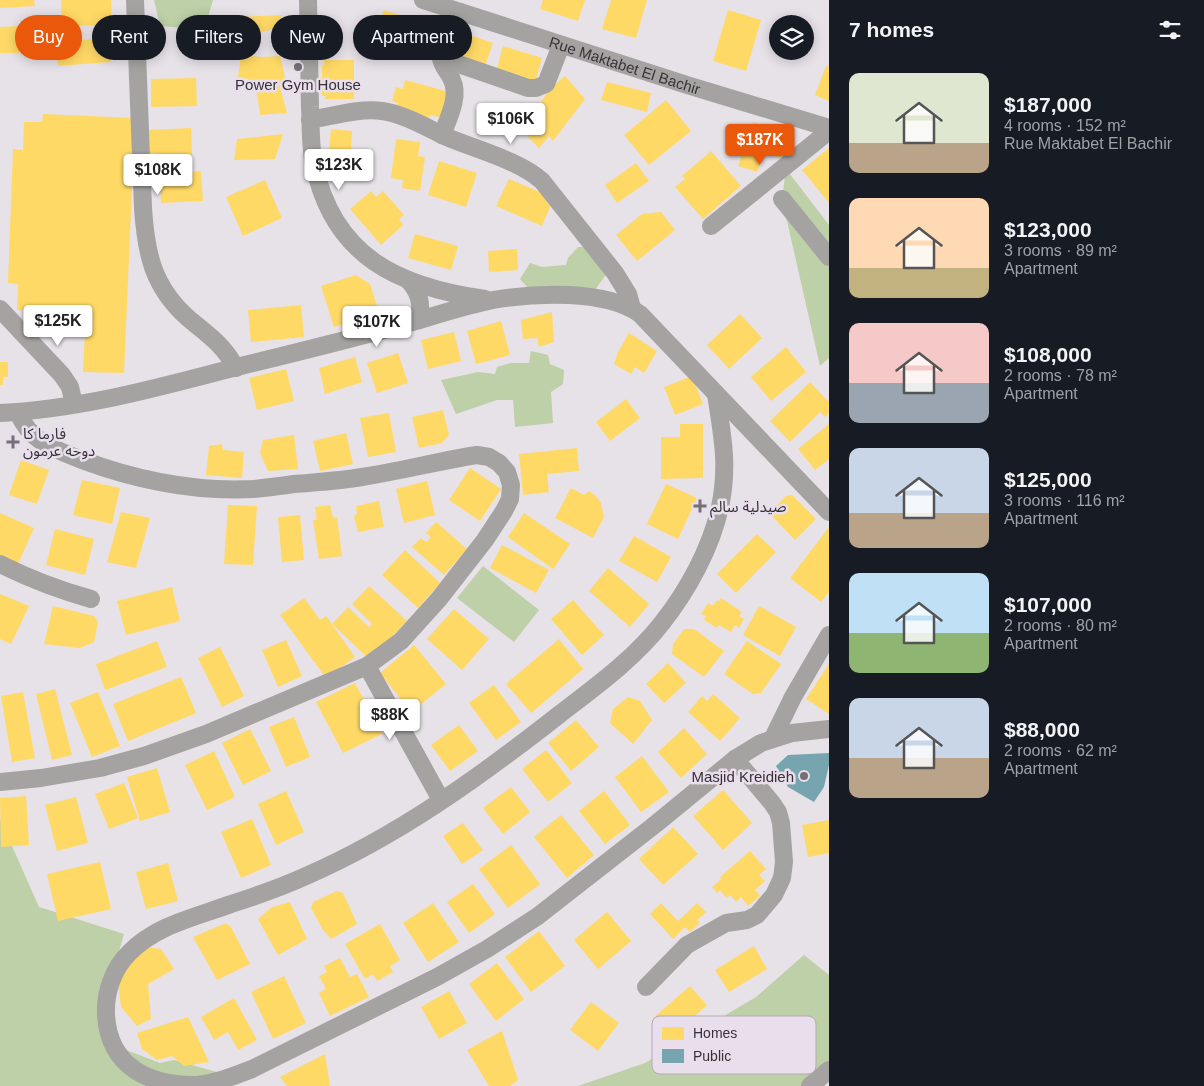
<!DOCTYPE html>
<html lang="en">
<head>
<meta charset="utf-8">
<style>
  :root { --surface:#171b24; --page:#242831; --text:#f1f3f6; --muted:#9ea1a6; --accent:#ea580c }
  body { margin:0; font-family:Arial,"Noto Sans Arabic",sans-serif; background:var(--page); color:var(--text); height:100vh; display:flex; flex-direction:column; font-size:19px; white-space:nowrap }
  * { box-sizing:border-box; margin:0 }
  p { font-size:16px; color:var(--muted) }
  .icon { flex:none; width:28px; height:28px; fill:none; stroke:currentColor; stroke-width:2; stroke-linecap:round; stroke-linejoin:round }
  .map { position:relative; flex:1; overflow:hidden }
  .details { display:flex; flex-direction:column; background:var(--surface); width:375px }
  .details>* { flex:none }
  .guide { position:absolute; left:15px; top:15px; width:475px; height:45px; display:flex; gap:10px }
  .controls { position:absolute; left:769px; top:15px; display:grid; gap:10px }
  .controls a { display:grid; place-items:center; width:45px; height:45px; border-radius:50%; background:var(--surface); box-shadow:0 2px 12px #0003; font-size:25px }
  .price { position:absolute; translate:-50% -42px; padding:0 11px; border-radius:5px; background:#fff; color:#222; font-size:16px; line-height:32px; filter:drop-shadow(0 1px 2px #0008) }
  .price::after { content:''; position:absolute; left:50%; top:30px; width:15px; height:11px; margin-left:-8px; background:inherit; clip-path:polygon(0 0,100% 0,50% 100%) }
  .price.active { background:var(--accent); color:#fff }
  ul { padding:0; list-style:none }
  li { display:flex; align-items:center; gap:15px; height:125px; padding:0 20px }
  li span { display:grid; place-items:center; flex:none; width:140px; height:100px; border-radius:10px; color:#555 }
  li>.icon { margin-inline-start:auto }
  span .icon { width:60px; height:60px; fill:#fffc; stroke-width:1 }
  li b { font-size:21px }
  h2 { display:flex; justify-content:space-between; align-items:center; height:60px; padding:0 20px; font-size:21px }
  .chip { padding:0 18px; border-radius:22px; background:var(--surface); box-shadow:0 2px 12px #0003; font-size:18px; line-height:45px }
  .chip.active { background:var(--accent); color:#fff }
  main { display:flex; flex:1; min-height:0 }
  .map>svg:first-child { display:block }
</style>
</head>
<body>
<main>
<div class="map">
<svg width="829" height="1086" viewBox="0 0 829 1086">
  <rect width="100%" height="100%" fill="#e7e1e8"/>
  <path fill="#bdd0a7" d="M154 0H213L208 17 198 29 160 26Z
    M786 169 829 225V358L820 366 782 199Z
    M578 247H587L607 273 595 290 529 289 520 279 530 263 542 267 566 265 568 258Z
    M531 351 548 355 550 364 564 370 563 384 551 392 553 423 515 427 513 400H497L456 414 441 380 478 372 495 374 497 367 511 363H529Z
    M483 566 539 610 514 642 457 598Z
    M0 819 39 907 124 934 103 1006 119 1042 126 1050 160 1063 174 1060 224 1074 230 1086H0Z
    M804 955 829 975V1068L806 1086H578L645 1063 756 997Z"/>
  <path fill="#ffd966" d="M0 0H34L35 6 0 8Z
    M61 0H111L112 25 62 26Z
    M543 0H585L578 21 540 9Z
    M611 0H647L636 38 602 29Z
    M384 10 420 22 412 48 408 47 404 59 377 50 381 38 375 36Z
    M728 10 761 20 746 71 713 61Z
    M282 15 274 29 237 38 232 29 236 17Z
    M19 26V53H0V27Z
    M455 30 493 43 485 66 447 54Z
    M110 38 111 62 58 66 56 42Z
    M503 46 542 58 535 83 496 72Z
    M241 55 262 57 280 56 285 77 280 87 287 113 260 115 256 86 251 80 238 77Z
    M324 60H354V99H325L326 96H322V65H324Z
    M826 66 829 67V101L815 95Z
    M565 76 585 99 553 141 549 136 539 148 528 137 535 123 530 120 548 91Z
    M196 78 197 106 151 107V79Z
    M405 80 449 92 443 118 431 115 428 118 396 111 398 103 392 101 396 87 403 89Z
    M607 82 651 93 647 112 601 100Z
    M666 100 691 131 649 165 624 135Z
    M43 114 135 118 124 373 83 372 86 313 17 310 18 284 8 283 13 149 23 150 24 122H42Z
    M753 122 789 134 781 158 764 152 757 172 738 166Z
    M191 128 192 156 158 157 157 153H150L149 130Z
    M331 129 352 131 350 166 328 164Z
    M283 134 275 159 234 160 237 139Z
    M396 139 420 142 418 156 425 157 420 191 402 188 403 180 391 178Z
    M829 148V203L802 170Z
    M711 151 741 186 703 219 675 187 685 179 682 176Z
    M439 161 477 173 466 207 428 195Z
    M636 163 649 181 617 203 605 185Z
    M201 171 203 201 161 203 160 174Z
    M509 179 554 198 542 226 496 206Z
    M265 180 282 218 243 236 226 197Z
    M371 191 376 197 383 191 404 215 399 219 403 225 381 245 350 209Z
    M661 212 675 230 637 261 616 235 642 214Z
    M415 234 458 246 451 270 408 258Z
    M517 249 518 270 489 272 488 251Z
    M356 275 370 284 379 312 334 327 321 286Z
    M301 305 304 337 251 342 248 310Z
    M552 312 554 342 539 347 537 338 523 339 521 320Z
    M740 314 762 338 729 369 707 345Z
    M501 321 510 355 476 364 467 331Z
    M454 332 461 361 428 369 421 340Z
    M629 333 657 351 644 373 635 367 631 374 614 364 618 352Z
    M786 347 806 372 771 401 751 377Z
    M398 353 408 383 377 393 367 363Z
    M355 357 362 382 325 394 319 368Z
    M0 362H8V377H3V385H0Z
    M286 369 294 401 257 410 249 378Z
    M692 376 703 404 675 415 664 387Z
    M810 382 829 402V413L825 417 820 412 790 442 770 421Z
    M626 399 640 418 610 441 596 422Z
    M443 410 449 435 442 443 419 448 412 417Z
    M389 413 396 452 368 457 360 418Z
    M680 424H703V478L661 479V437H680Z
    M829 424V459L815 470 798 449Z
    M346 433 353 464 320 471 313 441Z
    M294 435 298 469 268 471 260 453 263 440Z
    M222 444 223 450 244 452 242 478 206 475 209 446Z
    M577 448 579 471 547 474 549 492 523 495 519 454Z
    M21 460 49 470 37 504 9 495Z
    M470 468 501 489 480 521 449 500Z
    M82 480 120 488 112 524 73 515Z
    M427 481 435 515 404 523 396 489Z
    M666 484 697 498 678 539 647 524Z
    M571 488 584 495 589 491 596 496 601 503 604 517 593 538 555 518Z
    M792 495 816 519 795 540 771 515 773 509 786 496Z
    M379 501 384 527 358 532 354 516 357 514 356 506Z
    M228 505 257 506 253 565 224 564Z
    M330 505 333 518 337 517 342 556 319 559 313 520H317L315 507Z
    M121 512 150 518 136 568 107 562Z
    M0 513 34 528 18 564 0 556Z
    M524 513 570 544 553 569 508 537Z
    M300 515 304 560 282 562 278 517Z
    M436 522 467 549 444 575 412 547 421 538 426 542 431 537 426 533Z
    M829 527V592L821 602 790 578Z
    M55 529 94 539 85 575 46 565Z
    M757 534 776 552 736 593 717 574Z
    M634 536 671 557 657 582 619 561Z
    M502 545 549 570 536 593 490 568Z
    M405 550 440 583 418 608 382 575Z
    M608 568 649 604 630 627 589 591Z
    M369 586 407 621 370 660 332 624 348 607 369 627 372 624 352 604Z
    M172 587 180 621 126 635 117 601Z
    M0 594 29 606 11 644 0 639Z
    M304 598 320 620 326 616 355 657 326 678 280 615Z
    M721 598 742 612 739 616 744 619 739 628 735 625 731 632 719 625 717 628 704 620 706 616 701 614 708 603 713 606 717 600 719 601Z
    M573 600 604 635 582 655 551 619Z
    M53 606 94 616 98 622 94 642 80 648 44 644Z
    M759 606 796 627 780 656 743 635Z
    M454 609 489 639 462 670 427 639Z
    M684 629H694L724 651 704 677 672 654 673 644Z
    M559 639 583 669 531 713 506 684Z
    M286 640 302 676 278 687 262 650Z
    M157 641 167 667 105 690 96 664Z
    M747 641 781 664 761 693 753 694 724 674Z
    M414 645 446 684 411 712 380 673Z
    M220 647 244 696 222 707 198 658Z
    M668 663 686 683 664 703 646 684Z
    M829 664V714L806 699Z
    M181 677 196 713 128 741 113 704Z
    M355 683 382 734 343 753 316 702Z
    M494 685 521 722 496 740 469 703Z
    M55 689 72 755 52 760 36 694Z
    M23 692 35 758 12 762 1 696Z
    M98 692 120 746 92 757 70 703Z
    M713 694 740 718 720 741 688 712 702 696 707 701Z
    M628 697 640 701 652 720 633 744 610 723 613 709Z
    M294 717 310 757 286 767 269 727Z
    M576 720 599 747 571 771 548 743Z
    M459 725 478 751 450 771 431 745Z
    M684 728 707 754 681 778 658 752Z
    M250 729 271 771 243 785 222 743Z
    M546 750 572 783 548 802 522 769Z
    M214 751 235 797 207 810 185 765Z
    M642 756 669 792 641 812 615 777Z
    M157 768 170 812 140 821 127 777Z
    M124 783 138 818 109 829 95 794Z
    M511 787 530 812 503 834 483 808Z
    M723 790 752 823 723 850 693 816Z
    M286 791 304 832 276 845 258 804Z
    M604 791 630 825 605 844 579 811Z
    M26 796 29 845 1 847 0 798Z
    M76 797 88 843 57 851 45 805Z
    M561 815 594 855 567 878 534 837Z
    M252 819 271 865 241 878 221 832Z
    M829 820V853L808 857 802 825Z
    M463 823 483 850 462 864 443 836Z
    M673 827 698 854 663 885 639 859Z
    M511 845 540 884 508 908 479 869Z
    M750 851 766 869 759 875 765 881 755 890 760 896 748 906 741 897 736 902 730 895 726 898 720 890 717 893 712 887 721 879 720 877Z
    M100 862 111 909 58 921 47 874Z
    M168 863 178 901 146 909 136 872Z
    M473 884 495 914 469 933 447 902Z
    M337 891 343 893 357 924 331 939 323 930 311 908 313 902Z
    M290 902 307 939 278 955 258 919 272 907Z
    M433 903 459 942 428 962 403 923Z
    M661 903 678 921 697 903 706 912 697 920 700 923 690 932 685 927 673 939 650 914Z
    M607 912 631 941 598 969 574 940Z
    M226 923 231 927 250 964 217 980 193 937Z
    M380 924 400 960 390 966 393 972 377 981 373 974 365 979 345 944Z
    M539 931 565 966 531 992 505 957Z
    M754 946 767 969 729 992 715 970Z
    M147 947 161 949 174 969 148 984 151 1019 137 1026 121 1007 117 976Z
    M340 958 350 977 357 974 369 997 330 1016 319 993 326 989 319 976 327 972 324 966Z
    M497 963 524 999 496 1021 469 984Z
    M284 976 306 1023 273 1039 251 992Z
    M690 986 707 1005 670 1038 653 1018Z
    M449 991 467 1023 439 1039 421 1007Z
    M234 998 257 1040 238 1050 228 1032 214 1040 201 1017Z
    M591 1002 619 1023 598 1051 570 1030Z
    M188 1017 209 1062 184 1066 172 1056 157 1060 142 1049 137 1033Z
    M502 1031 518 1080 510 1086H489L467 1050Z
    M325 1054 330 1086H287L280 1077Z"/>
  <path fill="#76a5af" d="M829 753V765L824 787 814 802 788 787 776 766 788 755Z"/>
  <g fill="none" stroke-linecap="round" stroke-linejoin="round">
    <g stroke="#a4a3a2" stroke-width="18">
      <path d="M135 0 143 208C146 254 153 287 188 318 209 336 222 343 236 368"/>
      <path d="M308 0C309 36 309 71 310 107 311 126 310 146 314 164 333 257 399 287 485 299"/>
      <path id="s1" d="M423 0 687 85 829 128"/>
      <path d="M441 58 528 88H536L546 84 561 45"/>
      <path d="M310 120C333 116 359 108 382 111 403 114 424 126 442 135 473 149 517 159 542 181L615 273 628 294 632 308"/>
      <path d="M442 135C448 119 460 96 452 80 449 72 442 67 441 58L460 12"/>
      <path d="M782 199 829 257"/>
      <path d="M711 226 829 131"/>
      <path d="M408 280C420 293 422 304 419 320"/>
      <path d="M0 309 62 375 70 387 74 404"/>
      <path d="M716 394C722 434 729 465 720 507 711 548 688 590 662 623 634 659 595 687 560 714 481 776 398 836 306 876 282 887 256 896 231 904 196 917 156 925 129 953 113 969 105 992 106 1015 109 1066 148 1086 197 1085 216 1083 234 1076 252 1069L437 977 487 949 538 916 657 823 735 759 761 743 792 733 829 729"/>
      <path d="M0 413C80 409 157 388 233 368 286 355 339 342 391 328 425 319 459 307 493 300 534 293 605 289 640 314L829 512"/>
      <path d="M0 564C30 579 59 590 91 599"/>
      <path d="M367 666 441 800"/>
      <path d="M773 738 793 697 829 635"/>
      <path d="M0 782 41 778 100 768 144 756 206 734 367 666 401 641 439 599 485 540 504 511 510 499 511 485 507 472 499 463 489 457 477 455C438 461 401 471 362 477 339 481 317 482 294 484 280 486 266 488 253 489 194 492 136 480 82 460 54 449 29 441 18 412"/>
      <path d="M646 987 687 945 726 923 747 920 757 915 774 895 782 878 784 862 781 823 778 812 772 803 735 759"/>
      <path d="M810 1086 829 1070"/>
    </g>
  </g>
  <g fill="#756f76" stroke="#e9deeb" stroke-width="2">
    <circle cx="298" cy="67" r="5"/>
    <path d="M10.5 434.5h5v5h5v5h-5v5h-5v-5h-5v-5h5z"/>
    <path d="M697.5 498.5h5v5h5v5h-5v5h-5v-5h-5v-5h5z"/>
    <circle cx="804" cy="776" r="5"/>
  </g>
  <g text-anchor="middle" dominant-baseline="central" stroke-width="5" stroke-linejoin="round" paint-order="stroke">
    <g font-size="15" fill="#373238" stroke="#e9deeb">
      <text stroke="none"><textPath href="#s1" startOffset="212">Rue Maktabet El Bachir</textPath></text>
    </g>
    <g font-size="15" fill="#373238" stroke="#e9deeb" text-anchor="start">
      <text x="298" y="84" text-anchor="middle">Power Gym House</text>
      <text x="23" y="433">فارما كا<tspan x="23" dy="17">دوحه عرمون</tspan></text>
      <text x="710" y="506">صيدلية سالم</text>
      <text x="794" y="776" text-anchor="end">Masjid Kreidieh</text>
    </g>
  </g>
  <rect x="652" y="1016" width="164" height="58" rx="8" fill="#e9deeb" stroke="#b4aab5" stroke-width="1"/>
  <rect x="662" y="1027" width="22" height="13" fill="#ffd966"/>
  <rect x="662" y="1049" width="22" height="14" fill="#76a5af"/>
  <g font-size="14" fill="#373238">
    <text x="693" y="1038">Homes</text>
    <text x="693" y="1061">Public</text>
  </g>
</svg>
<div class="controls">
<a><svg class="icon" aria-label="layers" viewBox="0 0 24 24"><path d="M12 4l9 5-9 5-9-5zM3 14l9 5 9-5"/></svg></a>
</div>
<b class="price" style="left:511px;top:145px">$106K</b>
<b class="price active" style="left:760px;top:166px">$187K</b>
<b class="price" style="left:339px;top:191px">$123K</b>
<b class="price" style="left:158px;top:196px">$108K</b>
<b class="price" style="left:58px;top:347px">$125K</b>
<b class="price" style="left:377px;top:348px">$107K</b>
<b class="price" style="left:390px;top:741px">$88K</b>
<div class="guide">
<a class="chip active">Buy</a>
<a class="chip">Rent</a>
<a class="chip">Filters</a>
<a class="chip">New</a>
<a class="chip">Apartment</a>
</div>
</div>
<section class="details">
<h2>7 homes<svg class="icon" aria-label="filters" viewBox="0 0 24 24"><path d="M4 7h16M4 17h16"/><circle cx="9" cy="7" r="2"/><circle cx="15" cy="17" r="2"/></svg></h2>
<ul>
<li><span style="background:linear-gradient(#dfe7d0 70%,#b9a48a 0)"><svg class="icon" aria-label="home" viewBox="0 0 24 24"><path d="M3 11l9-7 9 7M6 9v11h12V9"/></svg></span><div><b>$187,000</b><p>4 rooms · 152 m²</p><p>Rue Maktabet El Bachir</p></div></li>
<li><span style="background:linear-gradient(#ffd9b3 70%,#c2b280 0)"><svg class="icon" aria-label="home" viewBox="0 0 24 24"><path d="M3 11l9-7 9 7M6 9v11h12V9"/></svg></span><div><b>$123,000</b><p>3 rooms · 89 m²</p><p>Apartment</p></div></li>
<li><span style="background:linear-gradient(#f6c9c9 60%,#9aa5b1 0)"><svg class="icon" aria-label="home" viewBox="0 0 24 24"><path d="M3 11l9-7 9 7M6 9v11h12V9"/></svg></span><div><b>$108,000</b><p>2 rooms · 78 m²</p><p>Apartment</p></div></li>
<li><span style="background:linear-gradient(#c9d6e8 65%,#b9a48a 0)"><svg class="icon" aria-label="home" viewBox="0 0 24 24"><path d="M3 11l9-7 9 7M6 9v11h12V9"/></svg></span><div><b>$125,000</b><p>3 rooms · 116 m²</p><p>Apartment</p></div></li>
<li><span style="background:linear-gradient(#bfe0f5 60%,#8fb573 0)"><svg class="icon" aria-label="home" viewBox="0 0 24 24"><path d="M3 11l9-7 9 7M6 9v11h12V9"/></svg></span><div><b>$107,000</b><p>2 rooms · 80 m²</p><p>Apartment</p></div></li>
<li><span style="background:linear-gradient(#c9d6e8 60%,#b9a48a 0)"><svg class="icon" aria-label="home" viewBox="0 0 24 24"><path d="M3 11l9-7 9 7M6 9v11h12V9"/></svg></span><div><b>$88,000</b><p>2 rooms · 62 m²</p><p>Apartment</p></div></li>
</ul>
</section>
</main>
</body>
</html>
